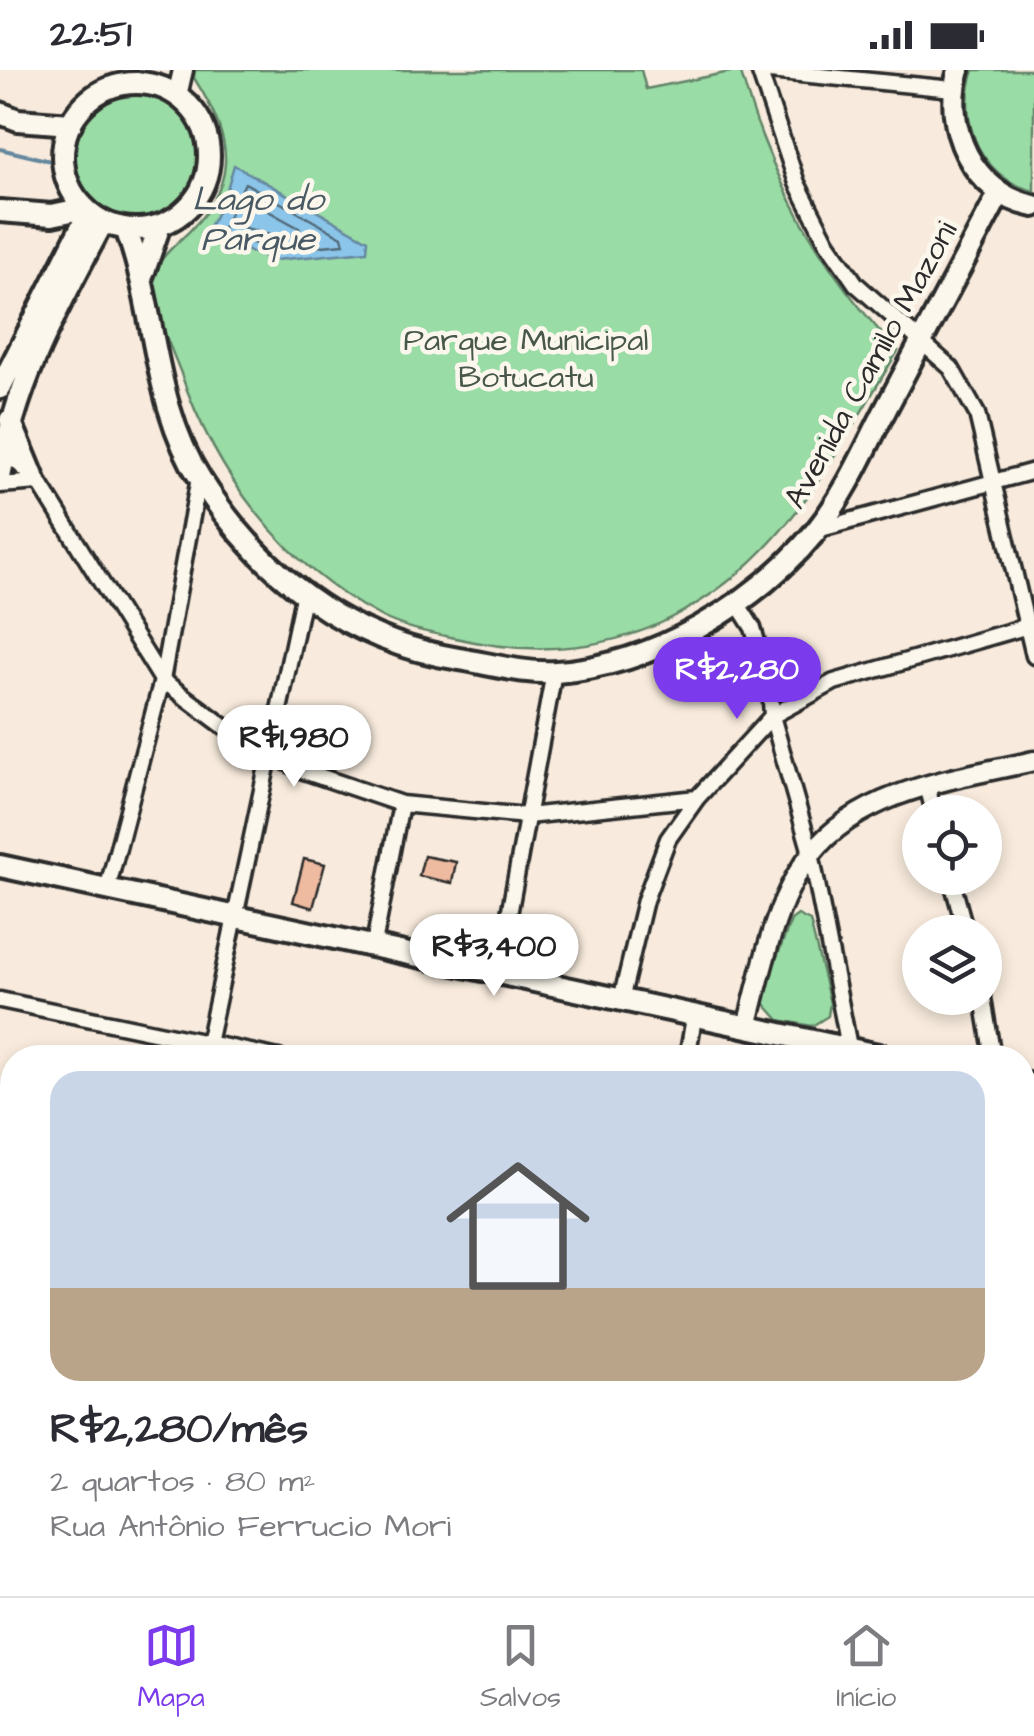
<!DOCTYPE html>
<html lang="pt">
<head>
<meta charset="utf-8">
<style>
  :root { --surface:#fff; --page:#f7f7f7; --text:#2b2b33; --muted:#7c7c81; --line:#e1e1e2; --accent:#7c3aed }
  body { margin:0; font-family:"Architects Daughter",sans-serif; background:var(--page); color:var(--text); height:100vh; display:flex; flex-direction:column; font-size:38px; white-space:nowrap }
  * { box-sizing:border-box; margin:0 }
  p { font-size:32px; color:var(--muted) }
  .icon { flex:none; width:55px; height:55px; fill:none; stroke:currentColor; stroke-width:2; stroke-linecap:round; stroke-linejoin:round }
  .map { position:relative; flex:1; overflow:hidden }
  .drawer { position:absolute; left:0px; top:975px; width:1035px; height:552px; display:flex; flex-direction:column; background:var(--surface); border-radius:40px 40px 0 0; box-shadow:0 5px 15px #0003 }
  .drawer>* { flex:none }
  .buttons { position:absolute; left:902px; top:725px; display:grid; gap:20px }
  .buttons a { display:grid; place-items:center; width:100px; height:100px; border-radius:50%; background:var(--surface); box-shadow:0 5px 15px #0003; font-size:50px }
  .price { position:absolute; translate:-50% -85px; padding:0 22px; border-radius:35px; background:#fff; color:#222; font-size:32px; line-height:65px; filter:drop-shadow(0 2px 5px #0008) }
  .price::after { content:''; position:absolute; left:50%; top:60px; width:30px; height:22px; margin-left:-15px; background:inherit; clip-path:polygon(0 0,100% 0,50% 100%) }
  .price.active { background:var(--accent); color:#fff }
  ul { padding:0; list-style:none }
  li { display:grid; align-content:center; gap:20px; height:530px; padding:0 50px }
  li span { display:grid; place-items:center; height:310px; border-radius:30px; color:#555 }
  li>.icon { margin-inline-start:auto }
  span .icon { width:180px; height:180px; fill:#fffc; stroke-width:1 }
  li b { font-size:42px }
  .status { display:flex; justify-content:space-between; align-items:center; height:70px; padding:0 50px; background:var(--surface); direction:ltr }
  .status svg { height:28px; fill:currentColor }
  .menu { display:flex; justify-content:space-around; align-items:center; height:140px; border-top:2px solid var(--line); background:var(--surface); font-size:28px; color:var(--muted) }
  .menu a { display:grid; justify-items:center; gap:5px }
  .menu .active { color:var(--accent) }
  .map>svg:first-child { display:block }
</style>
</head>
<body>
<div class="status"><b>22:51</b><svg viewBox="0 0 49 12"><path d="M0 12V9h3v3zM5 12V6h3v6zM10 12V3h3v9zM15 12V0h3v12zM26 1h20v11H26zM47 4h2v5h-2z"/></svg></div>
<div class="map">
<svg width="1034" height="1526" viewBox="0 0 1034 1526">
  <rect width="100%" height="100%" fill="#f8ebdd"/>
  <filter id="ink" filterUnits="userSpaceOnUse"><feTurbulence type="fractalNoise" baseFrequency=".01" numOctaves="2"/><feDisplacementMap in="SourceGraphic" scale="20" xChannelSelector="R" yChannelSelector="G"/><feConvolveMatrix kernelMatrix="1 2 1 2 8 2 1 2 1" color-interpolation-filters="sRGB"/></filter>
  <g filter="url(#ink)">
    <path fill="#f5dccb" d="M0 1026 12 1030V1515H718L710 1526H0Z"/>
    <path fill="#9adca6" stroke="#628468" stroke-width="2.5" d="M195 0H641L646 19 740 0C771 109 820 199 898 281 834 384 787 489 673 547 612 579 541 585 475 572 443 565 409 561 380 546 282 494 216 405 180 301 170 275 154 243 152 215 151 198 167 182 178 172 240 116 236 74 194 8Z
      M974 0H1034V121C980 108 956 50 974 0Z
      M73 86a63 63 0 1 1 126 0a63 63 0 1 1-126 0Z
      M798 845 810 851 830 933 828 946 812 956 779 950 764 933 766 916 791 850Z"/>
    <path fill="#8bc5ea" stroke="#65879e" stroke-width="2.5" d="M234 95 368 170 367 181 276 190 210 169 205 163 223 133Z"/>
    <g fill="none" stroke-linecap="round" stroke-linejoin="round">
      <path stroke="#516977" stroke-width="2.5" d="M245 113 342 167 344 174 277 180 225 165 223 158Z
        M252 132 299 158 301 165 277 167 242 157 240 151Z"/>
      <path stroke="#65879e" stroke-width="4" d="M0 79 55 92"/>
    </g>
    <path fill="#eebaa0" stroke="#2b2b2b" stroke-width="2.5" d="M424 786 456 792 452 813 419 806Z
      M304 789 325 794 313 838 293 832Z"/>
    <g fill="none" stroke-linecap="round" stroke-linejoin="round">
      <defs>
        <path id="minor" d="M759 0 797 113 827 172 856 214 951 298 977 344 1034 586
          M759 0 953 19
          M4 380 39 412 162 610 233 663 301 700 401 734 527 746 697 728
          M0 415 39 412
          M817 460 1034 401
          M737 533 753 558 770 617 772 646 811 783 851 987
          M927 716 934 742
          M951 808 966 862
          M107 820 162 610 199 408
          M374 874 401 734
          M498 904 554 602
          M983 928 993 988
          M0 930 279 988
          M621 930 645 830 668 769 697 728 772 646 834 612 1028 556
          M205 988 303 527
          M687 988 694 948
          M1022 1220 1034 1205
          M1022 1270 1034 1277
          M1022 1444 1034 1452
          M855 1515 873 1526"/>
        <path id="tertiary" d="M177 26 183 0
          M747 956C762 901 774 830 811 784 862 719 960 708 1034 691"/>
        <path id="secondary" d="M959 0C942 56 972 124 1034 136
          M63 86a73 73 0 1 1 146 0a73 73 0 1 1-146 0Z
          M0 43 18 50 71 54
          M0 141 52 145 85 138
          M126 159C157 241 152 334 201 410 262 506 347 571 459 589 490 594 524 604 556 602 653 596 756 534 816 461 847 423 868 372 891 329 927 260 963 191 1000 122
          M143 204 160 155
          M0 318 89 142
          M10 350 33 406
          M0 408C14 314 59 235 103 152
          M0 796 892 988
          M1022 1013 1034 1015"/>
      </defs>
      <use href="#minor" stroke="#2b2b2b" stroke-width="21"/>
      <use href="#tertiary" stroke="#2b2b2b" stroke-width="25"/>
      <use href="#secondary" stroke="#2b2b2b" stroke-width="28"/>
      <use href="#minor" stroke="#fbf7ec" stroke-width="14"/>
      <use href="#tertiary" stroke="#fbf7ec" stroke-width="18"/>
      <use href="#secondary" stroke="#fbf7ec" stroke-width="20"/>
    </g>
  </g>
  <g text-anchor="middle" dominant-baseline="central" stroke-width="9" stroke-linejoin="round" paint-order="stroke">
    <g font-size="32" fill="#47574a" stroke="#fbf7ec">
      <text x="526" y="270">Parque Municipal<tspan x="526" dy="37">Botucatu</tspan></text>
    </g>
    <g font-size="32" fill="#2b2b2b" stroke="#fbf7ec">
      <text transform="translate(871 295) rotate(-61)">Avenida Camilo Mazoni</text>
    </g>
    <g font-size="35" font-style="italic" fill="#485964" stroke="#fbf7ec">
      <text x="258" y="129">Lago do<tspan x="258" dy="40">Parque</tspan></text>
    </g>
  </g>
</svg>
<div class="buttons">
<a><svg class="icon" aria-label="locate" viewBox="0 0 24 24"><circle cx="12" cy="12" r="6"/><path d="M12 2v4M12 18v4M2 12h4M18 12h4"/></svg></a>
<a><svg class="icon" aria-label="layers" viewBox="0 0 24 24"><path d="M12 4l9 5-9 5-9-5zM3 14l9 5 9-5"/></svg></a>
</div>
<b class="price active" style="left:737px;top:652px">R$2,280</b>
<b class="price" style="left:294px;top:720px">R$1,980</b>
<b class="price" style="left:494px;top:929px">R$3,400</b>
<section class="drawer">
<ul>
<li><span style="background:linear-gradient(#c9d6e8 70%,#b9a48a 0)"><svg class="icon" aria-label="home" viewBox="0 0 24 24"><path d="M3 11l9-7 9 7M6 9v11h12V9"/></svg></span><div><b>R$2,280/mês</b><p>2 quartos · 80 m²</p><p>Rua Antônio Ferrucio Mori</p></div></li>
</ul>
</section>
</div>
<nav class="menu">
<a class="active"><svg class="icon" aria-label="map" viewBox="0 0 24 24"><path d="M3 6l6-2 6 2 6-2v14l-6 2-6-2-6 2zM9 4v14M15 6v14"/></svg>Mapa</a>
<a><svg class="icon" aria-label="saved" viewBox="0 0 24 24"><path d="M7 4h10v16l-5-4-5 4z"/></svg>Salvos</a>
<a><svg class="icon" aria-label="home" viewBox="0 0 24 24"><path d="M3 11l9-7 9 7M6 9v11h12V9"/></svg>Início</a>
</nav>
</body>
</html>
